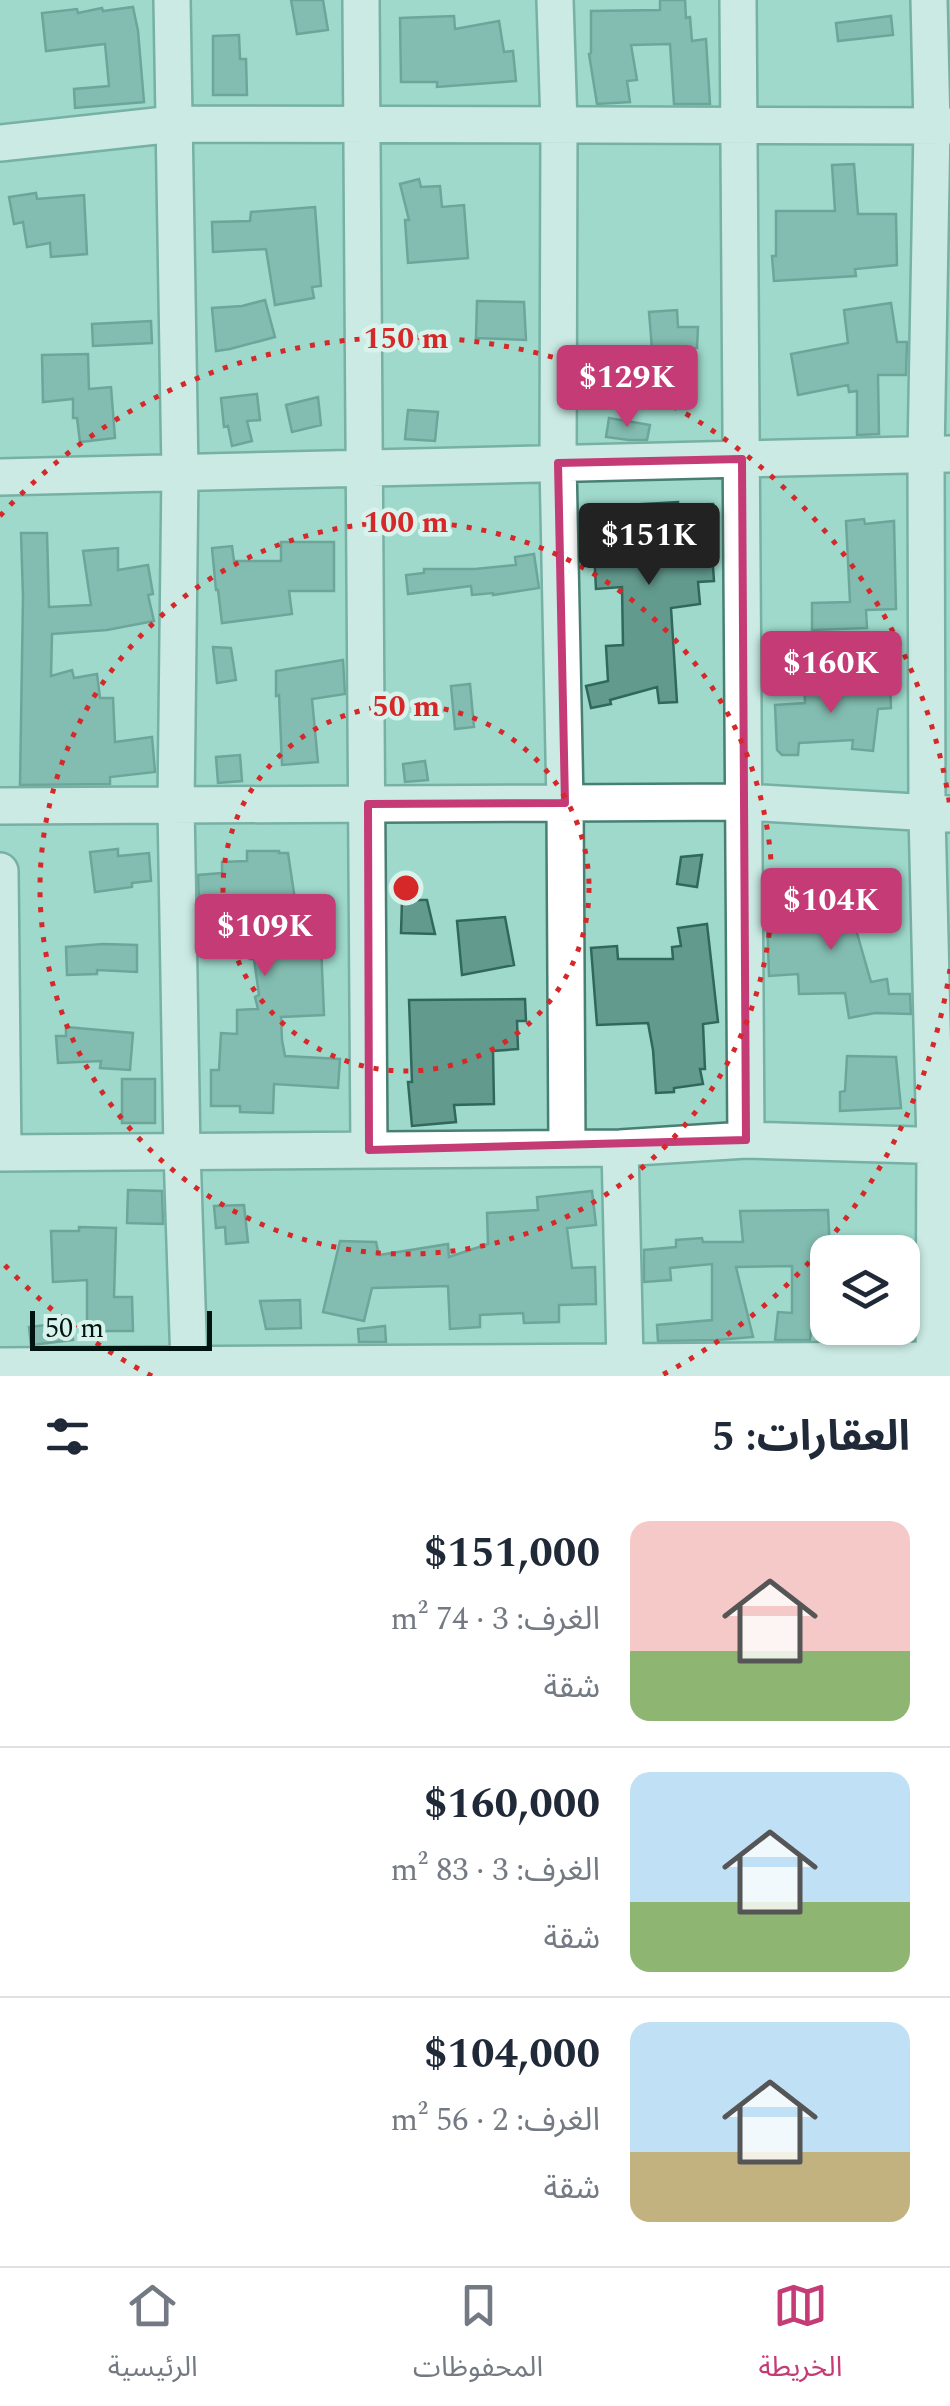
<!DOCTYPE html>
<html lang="ar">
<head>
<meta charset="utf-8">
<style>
  :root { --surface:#fff; --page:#f6f6f7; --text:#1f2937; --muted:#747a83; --line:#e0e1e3; --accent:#c43b76 }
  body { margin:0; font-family:Spectral,"Noto Sans Arabic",serif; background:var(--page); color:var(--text); direction:rtl; height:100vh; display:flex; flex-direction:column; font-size:38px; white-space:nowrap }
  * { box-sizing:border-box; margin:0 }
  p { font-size:32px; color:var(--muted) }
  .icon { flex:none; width:55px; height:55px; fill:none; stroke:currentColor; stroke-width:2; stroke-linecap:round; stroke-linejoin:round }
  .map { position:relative; height:1376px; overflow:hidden; direction:ltr }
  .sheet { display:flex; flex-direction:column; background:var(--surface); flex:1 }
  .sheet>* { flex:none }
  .fabs { position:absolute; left:810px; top:1235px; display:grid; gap:20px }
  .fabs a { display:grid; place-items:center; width:110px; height:110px; border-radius:20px; background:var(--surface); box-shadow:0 2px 8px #0004; font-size:50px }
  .scale { position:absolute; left:30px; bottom:25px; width:182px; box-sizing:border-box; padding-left:10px; border:5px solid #001410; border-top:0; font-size:28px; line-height:35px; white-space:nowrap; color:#001410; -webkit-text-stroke:8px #d7f3ec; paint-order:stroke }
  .price { position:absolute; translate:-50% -85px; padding:0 22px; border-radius:10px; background:var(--accent); color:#fff; font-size:32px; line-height:65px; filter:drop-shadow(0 2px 5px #0008) }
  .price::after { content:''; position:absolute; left:50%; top:60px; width:30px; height:22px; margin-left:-15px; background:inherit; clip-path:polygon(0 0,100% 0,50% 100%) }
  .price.active { background:#222; color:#fff }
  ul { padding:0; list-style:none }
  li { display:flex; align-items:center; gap:30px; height:250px; padding:0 40px }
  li+li { border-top:2px solid var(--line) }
  li span { display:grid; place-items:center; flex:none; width:280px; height:200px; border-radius:20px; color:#555 }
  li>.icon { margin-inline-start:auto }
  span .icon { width:120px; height:120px; fill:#fffc; stroke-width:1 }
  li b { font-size:42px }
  h2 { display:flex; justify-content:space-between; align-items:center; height:120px; padding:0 40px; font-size:42px }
  .dock { display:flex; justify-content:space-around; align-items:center; height:140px; border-top:2px solid var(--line); background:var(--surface); font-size:28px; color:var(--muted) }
  .dock a { display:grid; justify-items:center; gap:5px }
  .dock .active { color:var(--accent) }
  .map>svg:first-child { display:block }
</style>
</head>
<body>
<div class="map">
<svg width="950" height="1376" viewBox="0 0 950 1376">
  <rect width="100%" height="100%" fill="#9fd9cc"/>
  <path fill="#629a8e" stroke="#30685d" stroke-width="2.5" d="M291 0H323L328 30 297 34Z
    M660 0H685L686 18 690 17 692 41 706 39 710 104H674L670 44 631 45 637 80 627 81 630 102 597 104 589 54 591 53V11L660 10Z
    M133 7 138 31 144 102 75 108 74 89 109 86 105 44 46 51 42 13 77 9 78 13 102 8 103 11Z
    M454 16 455 29 499 21 504 52 513 51 516 81 437 87V82H401L400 18Z
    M891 16 893 35 838 41 836 23Z
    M239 35 240 59H246L247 95H213V36Z
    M854 164 858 214H896L897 265 855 269 856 276 774 281 772 256H776V211H835L832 165Z
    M419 179 421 187 440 186 442 207 464 205 468 258 408 263 405 220H409L400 184Z
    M36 193 37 199 84 195 87 254 51 257 50 243 27 247 23 222 14 224 9 197Z
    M315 207 321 286 312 287 314 298 275 305 266 249 213 252 212 222 250 221 251 212Z
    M265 300 275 337 230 349 216 351 212 308 242 306Z
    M477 301 524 302 526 340 476 338Z
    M891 303 897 342H907L906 375H878L879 434 857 435V391L849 392 848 385 798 395 791 354 848 343 844 310Z
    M677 310 678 327H698L697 348 652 349 649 312Z
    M151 321 152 343 93 346 92 324Z
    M88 354 89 389 111 387 115 438 80 442 77 418H73V399L43 402 42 355Z
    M257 394 260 420 247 421 252 441 232 446 228 426 224 427 221 398Z
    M318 397 321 425 292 432 286 405Z
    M408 410 438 412 435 441 405 439Z
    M609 418 650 425 647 440H629L606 437Z
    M678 502V505L713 504 714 538H711L714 581 698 582 700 604 671 608 677 702 659 703 657 687 610 700 611 704 591 708 586 686 608 681 606 646 623 645 622 587 596 589 594 549 595 548 591 507Z
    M864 519 865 524 894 521 896 609 866 610 867 628 812 630V603L850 602 846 521Z
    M21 533H47L49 607 91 605 83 551 118 548V570L148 565 153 594 148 595 154 621 107 630 52 634 51 676 72 670 74 678 97 674 100 698H113L115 742 152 737 155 772 110 777V784L20 785 23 597Z
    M281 542H334V591H289L292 614 222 623 218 590H216L212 548 232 546 234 561H281Z
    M534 554 539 588 493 595V593L472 595 471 586 408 594 406 575 424 573V569H475L516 565 515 557Z
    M213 647 231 648 236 680 217 683Z
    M343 660 345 694 312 699 318 762 282 765 279 695 276 696V671Z
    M839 680V688L890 684 891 708 878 709 873 751 852 749 853 740 799 743 798 755H782L777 750 775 705 805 703 804 683Z
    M470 684 474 727 455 729 451 686Z
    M240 755 242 781 218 783 216 757Z
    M425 761 428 780 405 782 403 764Z
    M118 849V856L149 853 151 881 132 883V887L95 892 90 852Z
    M247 851H279V853H288L298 920 320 921 324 1015 281 1017 282 1040 285 1056 340 1059 338 1088 274 1084 273 1113 240 1112V1106H211V1070H219L221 1033 237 1034V1010L258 1009 255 997 259 995 254 959H250V956H230L229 933 200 936 198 875 222 873V862L247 861Z
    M702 855 697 887 677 884 681 857Z
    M855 873 864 925 855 926 871 982 887 979 889 994H910L911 1014 875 1013 849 1018 845 993 799 994 798 974 769 976 767 916 831 907 830 878Z
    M402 900H427L435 934 401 933Z
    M505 917 514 965 462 975 457 921Z
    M707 924 718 1022 703 1024 705 1069H700L703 1084 674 1088V1092L656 1093 653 1050 648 1023 597 1025 591 948 617 946 618 959H673L672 947 681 946 678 928Z
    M103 944 137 945V972L97 970V974L67 975 66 947Z
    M525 999 526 1021H517L518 1049 493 1051 494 1104 454 1105 456 1122 412 1126 408 1082H412L409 1000Z
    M66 1027 133 1033 130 1070 100 1068 101 1061 58 1063 56 1036H66Z
    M847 1056 896 1057 901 1108 840 1111V1092L845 1091Z
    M122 1079H155V1123H122Z
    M128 1190 162 1191 163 1224 127 1223Z
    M592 1191 596 1225 567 1228 572 1268 595 1267 596 1304 559 1305V1322L524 1323 523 1313 480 1315V1327L450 1329 448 1286 372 1288 364 1321 323 1312 340 1241 376 1242 379 1255 448 1244 449 1257 488 1244 487 1213 538 1210 537 1197Z
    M244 1205 248 1242 226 1244 225 1227 216 1228 214 1206Z
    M828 1210 830 1252H811L813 1309 810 1340H775L778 1312 792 1313V1266L736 1267 753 1337 718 1340 658 1341 657 1325 712 1320V1264L670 1268 671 1280 644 1282V1250L676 1247V1240L702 1238 703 1242H743L740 1211Z
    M79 1227 116 1228 114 1297H132L133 1331H87V1280L53 1282 51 1231H79Z
    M300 1300 301 1328 266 1329 260 1301Z
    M71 1322 73 1340 31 1345 29 1327Z
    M385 1326 386 1342H359L358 1329Z"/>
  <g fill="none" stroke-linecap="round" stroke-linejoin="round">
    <defs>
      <path id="minor" d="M172 0 180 472 176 805 182 1151 189 1365
        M361 0 369 1150
        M555 0 559 125 558 463 565 803 567 1148
        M738 0 746 1140
        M929 0 932 126 926 455 927 814 935 1147 934 1376
        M0 143 174 124 950 126
        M0 477 949 454
        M0 806 744 802 949 814
        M0 871 3 1153
        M620 1148 625 1361
        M0 1153 620 1148 746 1140 950 1146
        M0 1366 935 1360"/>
    </defs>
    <use href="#minor" stroke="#477f73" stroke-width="40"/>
    <use href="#minor" stroke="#fff" stroke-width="35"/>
  </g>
  <path d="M0 0H950V1376H0ZM742 459 746 1140 369 1150 368 804 565 803 558 463Z" fill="#9fd9cc" fill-opacity=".55" fill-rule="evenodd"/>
  <path fill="none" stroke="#c43b76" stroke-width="8" stroke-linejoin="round" d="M742 459 746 1140 369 1150 368 804 565 803 558 463Z"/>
  <g fill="none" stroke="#d62828" stroke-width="5" stroke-dasharray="5 10">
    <circle cx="406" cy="888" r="183"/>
    <circle cx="406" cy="888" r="366"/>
    <path d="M950 969A550 550 0 0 1 660 1376M152 1376A550 550 0 0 1 0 1260M0 516A550 550 0 0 1 950 807"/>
  </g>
  <circle cx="406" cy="888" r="15" fill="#d62828" stroke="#d7f3ec" stroke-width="5"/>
  <g font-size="30" text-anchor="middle" font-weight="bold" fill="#d62828" stroke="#d7f3ec" stroke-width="9" stroke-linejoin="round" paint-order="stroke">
    <text x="406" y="348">150 m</text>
    <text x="406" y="532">100 m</text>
    <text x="406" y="716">50 m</text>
  </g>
</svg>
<div class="fabs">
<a><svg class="icon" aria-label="layers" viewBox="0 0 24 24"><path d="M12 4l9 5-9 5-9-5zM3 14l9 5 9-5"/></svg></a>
</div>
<div class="scale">50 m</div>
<b class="price" style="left:627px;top:430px">$129K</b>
<b class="price active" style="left:649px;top:588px">$151K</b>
<b class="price" style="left:831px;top:716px">$160K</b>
<b class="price" style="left:831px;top:953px">$104K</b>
<b class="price" style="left:265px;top:979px">$109K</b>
</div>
<section class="sheet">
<h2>العقارات: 5<svg class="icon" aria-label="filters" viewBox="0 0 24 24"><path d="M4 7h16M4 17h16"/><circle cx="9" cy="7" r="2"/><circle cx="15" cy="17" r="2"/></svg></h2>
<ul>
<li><span style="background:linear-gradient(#f6c9c9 65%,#8fb573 0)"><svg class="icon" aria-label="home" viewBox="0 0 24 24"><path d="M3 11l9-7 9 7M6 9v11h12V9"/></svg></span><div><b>$151,000</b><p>الغرف: 3 · 74 m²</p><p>شقة</p></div></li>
<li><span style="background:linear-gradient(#bfe0f5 65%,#8fb573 0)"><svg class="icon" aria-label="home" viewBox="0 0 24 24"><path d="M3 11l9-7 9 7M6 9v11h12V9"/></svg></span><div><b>$160,000</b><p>الغرف: 3 · 83 m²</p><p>شقة</p></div></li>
<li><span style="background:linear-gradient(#bfe0f5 65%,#c2b280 0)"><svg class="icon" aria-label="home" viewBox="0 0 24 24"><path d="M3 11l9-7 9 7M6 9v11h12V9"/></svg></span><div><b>$104,000</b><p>الغرف: 2 · 56 m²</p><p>شقة</p></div></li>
</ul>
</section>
<nav class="dock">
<a class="active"><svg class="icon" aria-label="map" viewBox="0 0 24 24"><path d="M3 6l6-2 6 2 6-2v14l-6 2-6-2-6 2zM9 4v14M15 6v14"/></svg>الخريطة</a>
<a><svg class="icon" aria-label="saved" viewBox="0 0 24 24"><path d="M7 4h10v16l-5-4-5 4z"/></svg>المحفوظات</a>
<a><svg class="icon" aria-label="home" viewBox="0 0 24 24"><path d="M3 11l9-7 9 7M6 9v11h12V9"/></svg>الرئيسية</a>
</nav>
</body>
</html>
